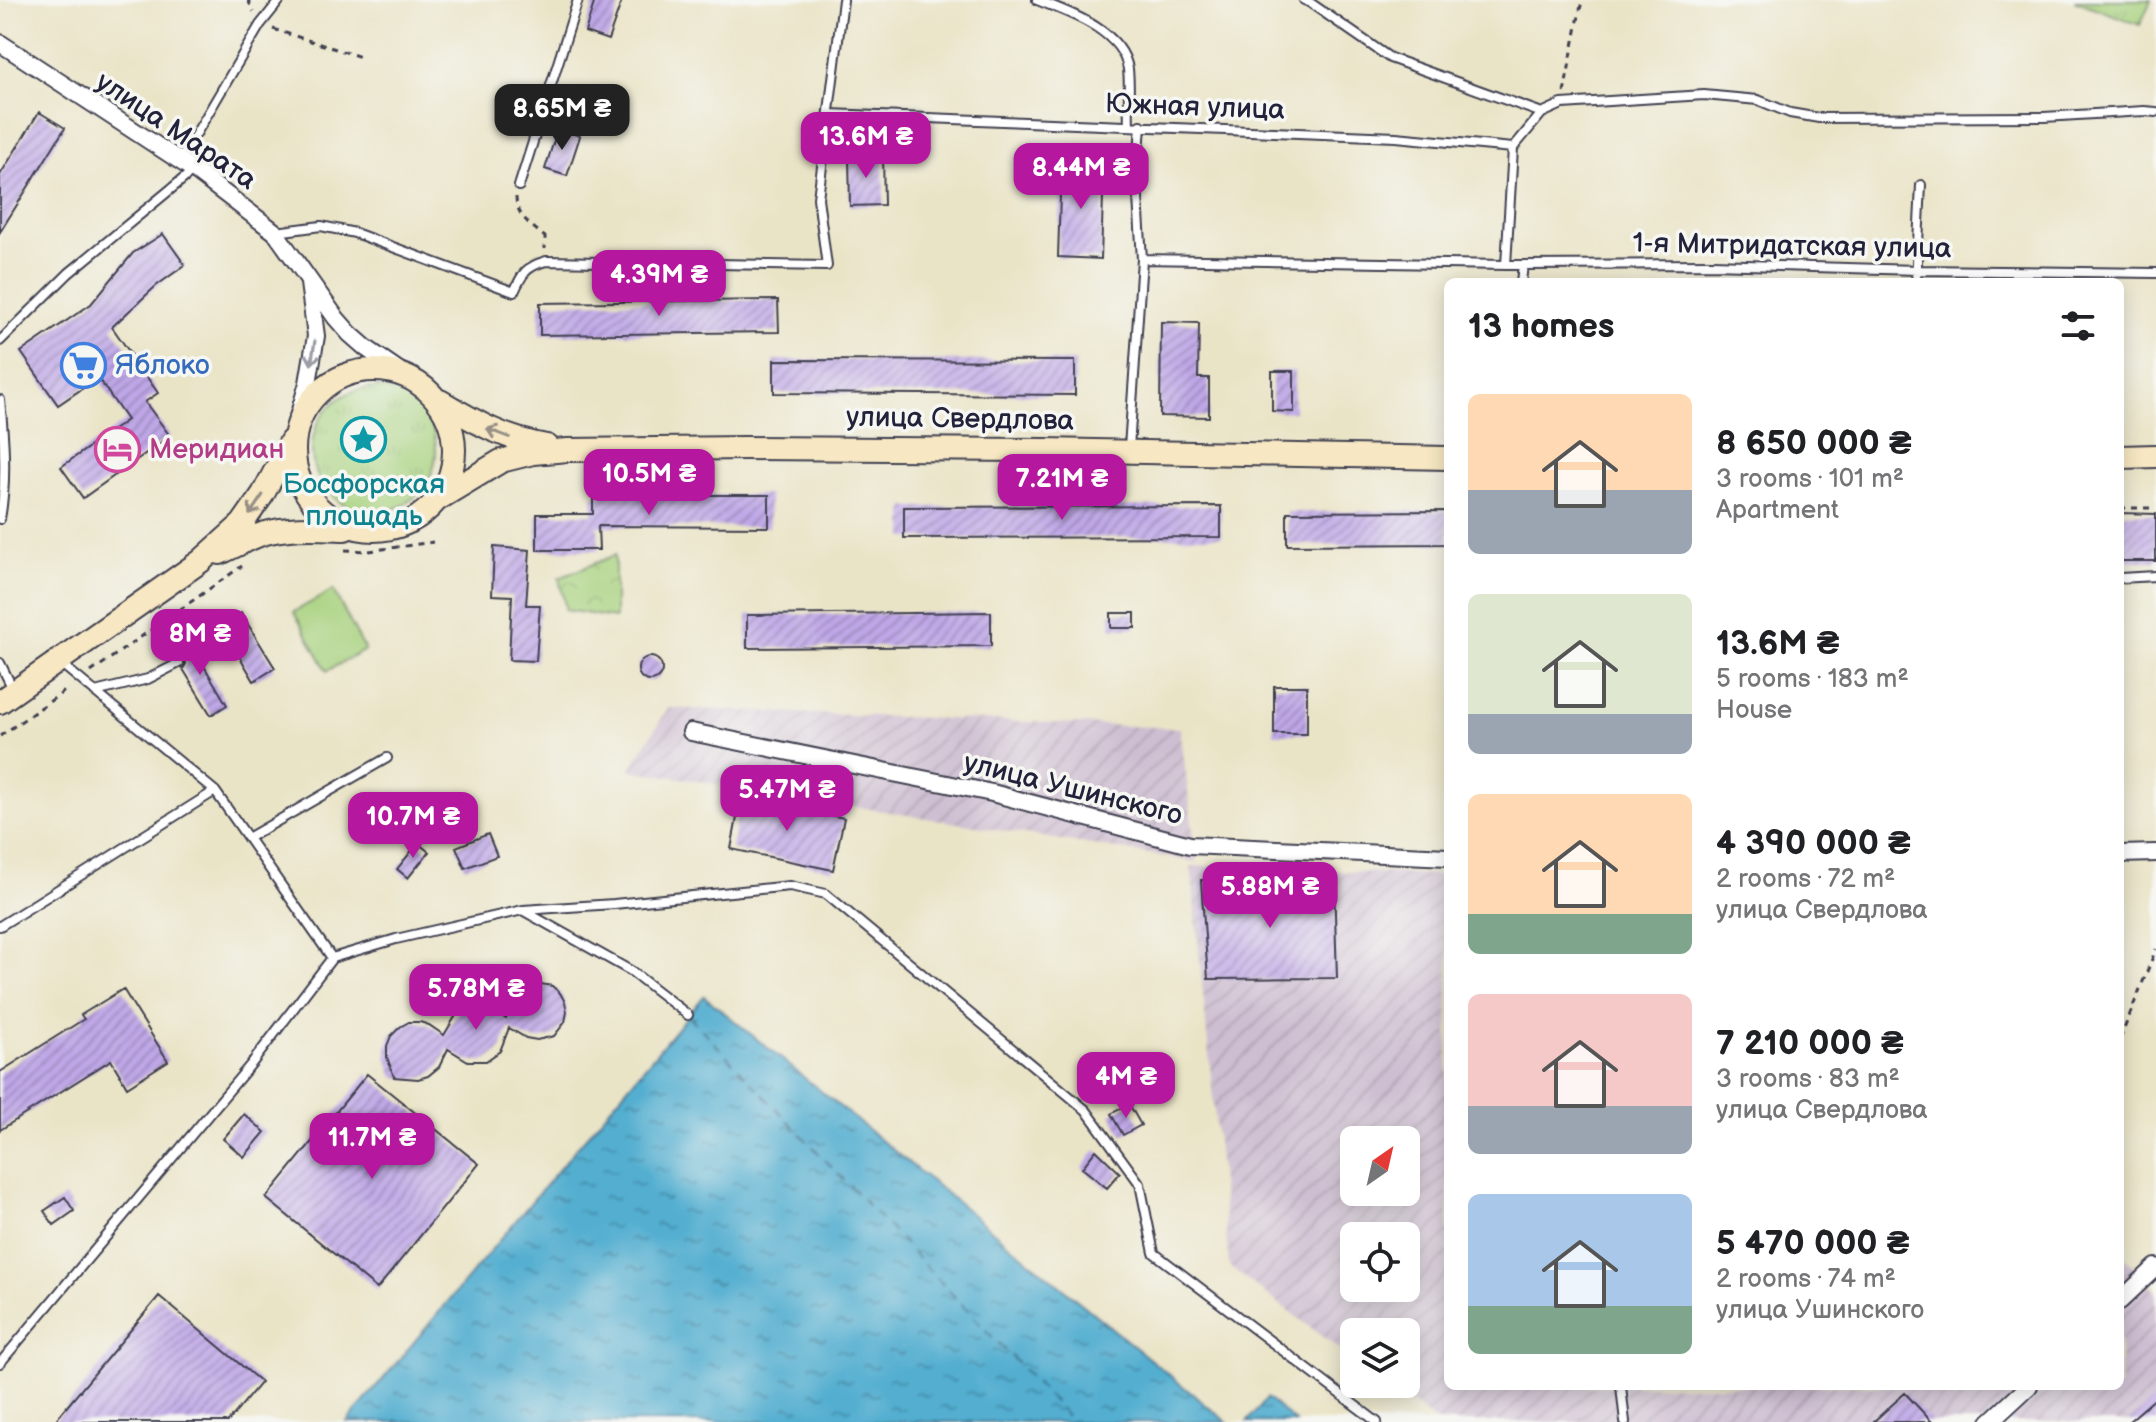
<!DOCTYPE html>
<html lang="en">
<head>
<meta charset="utf-8">
<style>
  :root { --surface:#fff; --page:#f6f6f6; --text:#202124; --muted:#757577; --accent:#b5179e }
  body { margin:0; font-family:"Balsamiq Sans",sans-serif; background:var(--page); color:var(--text); height:100vh; display:flex; flex-direction:column; font-size:30px; white-space:nowrap }
  * { box-sizing:border-box; margin:0 }
  p { font-size:26px; color:var(--muted) }
  .icon { flex:none; width:44px; height:44px; fill:none; stroke:currentColor; stroke-width:2; stroke-linecap:round; stroke-linejoin:round }
  .map { position:relative; flex:1; overflow:hidden }
  .side { position:absolute; left:1444px; top:278px; width:680px; height:1112px; display:flex; flex-direction:column; background:var(--surface); border-radius:12px; box-shadow:0 4px 20px #0003 }
  .side>* { flex:none }
  .needle { width:52px; rotate:34deg }
  .buttons { position:absolute; left:1340px; top:1126px; display:grid; gap:16px }
  .buttons a { display:grid; place-items:center; width:80px; height:80px; border-radius:12px; background:var(--surface); box-shadow:0 4px 20px #0003; font-size:40px }
  .price { position:absolute; translate:-50% -68px; padding:0 18px; border-radius:16px; background:var(--accent); color:#fff; font-size:26px; line-height:52px; filter:drop-shadow(0 2px 4px #0008) }
  .price::after { content:''; position:absolute; left:50%; top:48px; width:24px; height:18px; margin-left:-12px; background:inherit; clip-path:polygon(0 0,100% 0,50% 100%) }
  .price.selected { background:#222; color:#fff }
  ul { padding:0; list-style:none }
  li { display:flex; align-items:center; gap:24px; height:200px; padding:0 24px }
  li span { display:grid; place-items:center; flex:none; width:224px; height:160px; border-radius:12px; color:#555 }
  li>.icon { margin-inline-start:auto }
  span .icon { width:96px; height:96px; fill:#fffc; stroke-width:1 }
  li b { font-size:34px }
  h2 { display:flex; justify-content:space-between; align-items:center; height:96px; padding:0 24px; font-size:34px }
  .map>svg:first-child { display:block }
</style>
</head>
<body>
<div class="map">
<svg width="2156" height="1422" viewBox="0 0 2156 1422">
  <defs>
    <pattern id="industrial-furrows" width="10" height="10" patternUnits="userSpaceOnUse" patternTransform="scale(2)"><rect width="10" height="10" fill="#cebed1"/><path d="M-1 1l2-2M0 10L10 0M9 11l2-2" fill="none" stroke="#b1a3b4"/></pattern>
    <pattern id="grass-tufts" width="24" height="20" patternUnits="userSpaceOnUse" patternTransform="scale(2)"><rect width="24" height="20" fill="#a7d17d"/><path d="M3 7l-1-3M5 7V3M7 7l1-3M15 17l-1-3M17 17v-4M19 17l1-3" fill="none" stroke="#8fb36d"/></pattern>
    <pattern id="park-crowns" width="20" height="18" patternUnits="userSpaceOnUse" patternTransform="scale(2)"><rect width="20" height="18" fill="#a7d17d"/><path d="M2 6a3 3 0 1 1 6 0M12 15a3 3 0 1 1 6 0" fill="none" stroke="#8fb36d"/></pattern>
    <pattern id="water-ripples" width="26" height="14" patternUnits="userSpaceOnUse" patternTransform="scale(2)"><rect width="26" height="14" fill="#52aed0"/><path d="M2 4q2-2 4 0t4 0M15 11q2-2 4 0t4 0" fill="none" stroke="#448daa"/></pattern>
    <pattern id="building-hatch" width="6" height="6" patternUnits="userSpaceOnUse" patternTransform="scale(2)"><rect width="6" height="6" fill="#bfa7e7"/><path d="M-1 1l2-2M0 6l6-6M5 7l2-2" fill="none" stroke="#9b88bc"/></pattern>
  </defs>
  <rect width="100%" height="100%" fill="#f6f6f2"/>
  <filter id="ink" filterUnits="userSpaceOnUse"><feTurbulence type="fractalNoise" baseFrequency=".0125" numOctaves="2"/><feDisplacementMap in="SourceGraphic" scale="16" xChannelSelector="R" yChannelSelector="G"/><feConvolveMatrix kernelMatrix="1 2 1 2 8 2 1 2 1" color-interpolation-filters="sRGB"/></filter>
  <filter id="wash" filterUnits="userSpaceOnUse"><feTurbulence type="fractalNoise" baseFrequency=".006" numOctaves="4" result="noise"/><feDisplacementMap in="SourceGraphic" scale="32" xChannelSelector="R" yChannelSelector="G"/><feGaussianBlur stdDeviation="1.8" result="paint"/><feColorMatrix in="noise" values="0 0 0 0 0 0 0 0 0 0 0 0 0 0 0 0 0 1.4 0 .05"/><feComposite in="paint" operator="in"/></filter>
  <g filter="url(#wash)">
    <rect width="100%" height="100%" fill="#eae4c7"/>
    <path fill="url(#industrial-furrows)" fill-rule="evenodd" d="M668 708 1180 728 1197 862 630 770Z
      M1191 866 1448 875V1386H2120V1251L2156 1292V1422H1437L1386 1384H1406V1332H1354V1360L1229 1266ZM1354 1140H1406V1192H1354ZM1354 1236H1406V1288H1354Z"/>
    <path fill="url(#grass-tufts)" stroke="#647a5c" stroke-width="2" d="M2074 0H2151L2140 25Z
      M312 450a62 62 0 1 1 124 0a62 62 0 1 1-124 0Z"/>
    <path fill="url(#park-crowns)" stroke="#647a5c" stroke-width="2" d="M615 555V618L566 610 559 578Z"/>
    <path fill="#a7d17d" stroke="#647a5c" stroke-width="2" d="M333 590 365 650 327 671 294 612Z"/>
    <path fill="url(#water-ripples)" stroke="#3a6886" stroke-width="2" d="M704 996 1227 1422H347Z
      M1267 1398 1295 1422H1247Z"/>
    <g fill="none" stroke-linecap="round" stroke-linejoin="round">
      <path stroke="#355a77" stroke-width="2" stroke-dasharray="10 8" stroke-linecap="butt" d="M689 1016 1073 1422"/>
    </g>
    <g id="blocks">
      <path fill="url(#building-hatch)" d="M595 0H622L608 40 585 32Z
        M39 112 65 128 0 232V175Z
        M558 128 580 136 567 176 545 169Z
        M883 155 884 205 850 206 849 156Z
        M1061 163 1104 164 1101 259 1058 257Z
        M163 234 185 265 156 286 112 327 158 393 145 402 170 436 83 498 61 467 127 420 98 378 58 405 21 352 91 304 133 253Z
        M778 300 779 332 540 335V303Z
        M1161 322 1199 323 1198 378H1209V417L1160 416Z
        M774 360 1075 361V395L774 393Z
        M1272 371H1294V412L1272 411Z
        M593 495H769V527L598 526 599 550H537V514H593Z
        M1221 506V537L904 538V507Z
        M1448 511V544L1287 545V512Z
        M2120 513 2156 514V561H2120Z
        M494 547 530 550 526 605H540L536 661 509 660 512 596 492 595Z
        M991 612V646L747 648V615Z
        M241 613 275 668 254 681 221 625Z
        M1111 613H1135V628H1111Z
        M188 639 227 705 211 715 183 669 186 664 185 659 180 656 176 657 171 649Z
        M638 669a12 12 0 1 1 24 0a12 12 0 1 1-24 0Z
        M1274 686H1307V734H1274Z
        M741 797 844 818 833 870 731 849Z
        M488 834 497 856 465 868 456 847Z
        M418 843 429 852 408 878 397 869Z
        M1201 880 1334 882 1337 978 1208 979Z
        M535 983 552 986 560 993 565 1002 567 1012 565 1022 554 1036 537 1040 526 1038 509 1028 500 1051 486 1061H468L448 1049 439 1067 428 1076 418 1079 394 1077 387 1057V1046L391 1036 400 1027 409 1022H420L429 1025 444 1035 458 1012 474 1005 487 1007 506 1019 516 993 525 986Z
        M123 989 168 1061 127 1087 111 1060 0 1130V1072L84 1019 81 1015Z
        M367 1074 479 1164 377 1289 266 1198Z
        M1129 1104 1141 1125 1123 1135 1111 1114Z
        M244 1114 265 1132 244 1157 223 1139Z
        M1096 1150 1120 1173 1107 1188 1082 1168Z
        M65 1197 74 1211 54 1225 44 1211Z
        M159 1296 261 1382 228 1422H54Z
        M1905 1393 1932 1422H1873Z
        M2156 1398V1422H2128Z"/>
    </g>
  </g>
  <g filter="url(#ink)">
    <use href="#blocks" fill-opacity="0" stroke="#403f50" stroke-width="2"/>
    <g fill="none" stroke-linecap="round" stroke-linejoin="round">
      <defs>
        <path id="service" d="M1037 0C1068 12 1122 30 1128 69 1130 87 1128 107 1129 126
          M1304 0 1309 2 1390 58 1542 113 1562 104 1704 95 1758 100 1790 113 1819 118 2044 117 2144 111 2156 112
          M829 114 1396 137 1513 148 1542 113
          M1513 148 1506 265H1523L1521 282
          M180 161 260 25 280 0
          M519 186 578 0
          M276 232 321 226 355 233 514 292C522 274 525 267 546 261L827 266 818 198 843 0
          M1142 259 1506 265
          M1523 265 1712 264 1917 270 2156 273
          M1916 282 1921 185
          M0 341 69 273 194 170
          M0 400C4 439 7 480 0 519
          M1129 448 1142 259 1137 182 1141 125
          M2120 578 2156 576
          M59 662 215 791 332 958 396 939 523 910 614 904 790 886 826 894 1086 1110 1140 1184 1154 1253 1377 1422
          M0 663 14 691
          M95 692 148 679 179 663
          M248 838 387 758
          M524 911 631 971 688 1015
          M0 926 215 791
          M0 1363 252 1063 332 958
          M1621 1386 1625 1422"/>
        <path id="minor" d="M0 43 194 170 275 232 336 318 350 334 366 348 414 381
          M295 428 308 383 316 336 309 283
          M691 732 992 793 1190 845 1448 857
          M2120 854 2156 853
          M2120 1301 2156 1267
          M1990 1422 2029 1386"/>
        <path id="secondary" d="M294 450a80 80 0 1 1 160 0a80 80 0 1 1-160 0Z
          M440 401C477 423 504 439 547 446
          M2120 457 2156 456
          M438 499 501 461 533 453 568 450 745 448 1045 450 1448 458
          M220 553C234 547 248 539 262 534 289 526 317 528 345 529
          M0 702 201 561 242 524 263 494 291 441"/>
      </defs>
      <use href="#service" stroke="#403f50" stroke-width="12"/>
      <use href="#minor" stroke="#403f50" stroke-width="20"/>
      <use href="#secondary" stroke="#403f50" stroke-width="26"/>
      <path stroke="#403f50" stroke-width="3" stroke-dasharray="6 6" stroke-linecap="butt" d="M248 0 254 12
        M273 29 364 58
        M1564 93 1582 0
        M516 197C516 216 531 225 545 237V249
        M2120 508H2156
        M345 550 369 551 433 542
        M91 672 242 566
        M0 736 69 688
        M2120 1039 2156 949"/>
      <use href="#service" stroke="#fff" stroke-width="8"/>
      <use href="#minor" stroke="#fff" stroke-width="16"/>
      <use href="#secondary" stroke="#f7e8c3" stroke-width="22"/>
    </g>
    <defs><path id="oneway-shaft" d="M-6 0H5M1.5-3L5.5 0L1.5 3" fill="none" stroke-width="1.6" stroke-linecap="round" stroke-linejoin="round" transform="scale(2)"/></defs>
    <use stroke="#9c9ca7" href="#oneway-shaft" transform="translate(313 353) rotate(99)"/>
    <g stroke="#978f86">
      <use href="#oneway-shaft" transform="translate(498 433) rotate(-159)"/>
      <use href="#oneway-shaft" transform="translate(256 505) rotate(124)"/>
    </g>
  </g>
  <defs>
    <symbol id="supermarket-ring" viewBox="-11 -11 22 22"><circle r="9.5" fill="#f6f6f2" stroke="#3f7fe0" stroke-width="1.5"/><path d="M-6-5.5h2.5l.6 2H6L4.5 2H-2.5L-4.4-4H-6ZM-1.5 3.2a1.3 1.3 0 1 0 .1 0ZM3 3.2a1.3 1.3 0 1 0 .1 0Z" fill="#3f7fe0"/></symbol>
    <symbol id="sight-ring" viewBox="-11 -11 22 22"><circle r="9.5" fill="#f6f6f2" stroke="#0f9aa8" stroke-width="1.5"/><path d="M0-6L1.8-2.2L6-1.7L2.9 1.2L3.7 5.4L0 3.3L-3.7 5.4L-2.9 1.2L-6-1.7L-1.8-2.2Z" fill="#0f9aa8"/></symbol>
    <symbol id="hotel-ring" viewBox="-11 -11 22 22"><circle r="9.5" fill="#f6f6f2" stroke="#d1479c" stroke-width="1.5"/><path d="M-6-4.5h1.5V1H6V5H4.5V3h-9V5H-6ZM-4 0a1.8 1.8 0 1 1 3.6 0ZM.5 0V-2.5h3Q6-2.5 6 0Z" fill="#d1479c"/></symbol>
  </defs>
  <g fill-rule="evenodd">
    <use href="#supermarket-ring" x="58" y="340" width="51" height="51"/>
    <use href="#sight-ring" x="338" y="414" width="51" height="51"/>
    <use href="#hotel-ring" x="92" y="424" width="51" height="51"/>
  </g>
  <g text-anchor="middle" dominant-baseline="central" stroke-width="7" stroke-linejoin="round" paint-order="stroke">
    <g font-size="28" fill="#22223b" stroke="#f6f6f2">
      <text transform="translate(1195 107) rotate(2)">Южная улица</text>
      <text transform="translate(176 131) rotate(34)">улица Марата</text>
      <text transform="translate(1792 246) rotate(1)">1-я Митридатская улица</text>
      <text transform="translate(960 419) rotate(1)">улица Свердлова</text>
      <text transform="translate(1073 789) rotate(14)">улица Ушинского</text>
    </g>
    <g font-size="28" fill="#366cbe" stroke="#f6f6f2" text-anchor="start">
      <text x="115" y="365">Яблоко</text>
    </g>
    <g font-size="28" fill="#b23c85" stroke="#f6f6f2" text-anchor="start">
      <text x="149" y="449">Меридиан</text>
    </g>
    <g font-size="28" fill="#0d838f" stroke="#f6f6f2">
      <text x="364" y="484">Босфорская<tspan x="364" dy="32">площадь</tspan></text>
    </g>
  </g>
</svg>
<div class="buttons">
<a><svg class="needle" viewBox="-14 -14 28 28"><path d="M0-13l5 13h-10z" fill="#e53935"/><path d="M0 13l5-13h-10z" fill="#757577"/></svg></a>
<a><svg class="icon" aria-label="locate" viewBox="0 0 24 24"><circle cx="12" cy="12" r="6"/><path d="M12 2v4M12 18v4M2 12h4M18 12h4"/></svg></a>
<a><svg class="icon" aria-label="layers" viewBox="0 0 24 24"><path d="M12 4l9 5-9 5-9-5zM3 14l9 5 9-5"/></svg></a>
</div>
<b class="price selected" style="left:562px;top:152px">8.65M ₴</b>
<b class="price" style="left:866px;top:180px">13.6M ₴</b>
<b class="price" style="left:1081px;top:211px">8.44M ₴</b>
<b class="price" style="left:659px;top:318px">4.39M ₴</b>
<b class="price" style="left:649px;top:517px">10.5M ₴</b>
<b class="price" style="left:1062px;top:522px">7.21M ₴</b>
<b class="price" style="left:200px;top:677px">8M ₴</b>
<b class="price" style="left:787px;top:833px">5.47M ₴</b>
<b class="price" style="left:413px;top:860px">10.7M ₴</b>
<b class="price" style="left:1270px;top:930px">5.88M ₴</b>
<b class="price" style="left:476px;top:1032px">5.78M ₴</b>
<b class="price" style="left:1126px;top:1120px">4M ₴</b>
<b class="price" style="left:372px;top:1181px">11.7M ₴</b>
<section class="side">
<h2>13 homes<svg class="icon" aria-label="filters" viewBox="0 0 24 24"><path d="M4 7h16M4 17h16"/><circle cx="9" cy="7" r="2"/><circle cx="15" cy="17" r="2"/></svg></h2>
<ul>
<li><span style="background:linear-gradient(#ffd9b3 60%,#9aa5b1 0)"><svg class="icon" aria-label="home" viewBox="0 0 24 24"><path d="M3 11l9-7 9 7M6 9v11h12V9"/></svg></span><div><b>8 650 000 ₴</b><p>3 rooms · 101 m²</p><p>Apartment</p></div></li>
<li><span style="background:linear-gradient(#dfe7d0 75%,#9aa5b1 0)"><svg class="icon" aria-label="home" viewBox="0 0 24 24"><path d="M3 11l9-7 9 7M6 9v11h12V9"/></svg></span><div><b>13.6M ₴</b><p>5 rooms · 183 m²</p><p>House</p></div></li>
<li><span style="background:linear-gradient(#ffd9b3 75%,#7fa58c 0)"><svg class="icon" aria-label="home" viewBox="0 0 24 24"><path d="M3 11l9-7 9 7M6 9v11h12V9"/></svg></span><div><b>4 390 000 ₴</b><p>2 rooms · 72 m²</p><p>улица Свердлова</p></div></li>
<li><span style="background:linear-gradient(#f6c9c9 70%,#9aa5b1 0)"><svg class="icon" aria-label="home" viewBox="0 0 24 24"><path d="M3 11l9-7 9 7M6 9v11h12V9"/></svg></span><div><b>7 210 000 ₴</b><p>3 rooms · 83 m²</p><p>улица Свердлова</p></div></li>
<li><span style="background:linear-gradient(#a9c7e8 70%,#7fa58c 0)"><svg class="icon" aria-label="home" viewBox="0 0 24 24"><path d="M3 11l9-7 9 7M6 9v11h12V9"/></svg></span><div><b>5 470 000 ₴</b><p>2 rooms · 74 m²</p><p>улица Ушинского</p></div></li>
</ul>
</section>
</div>
</body>
</html>
